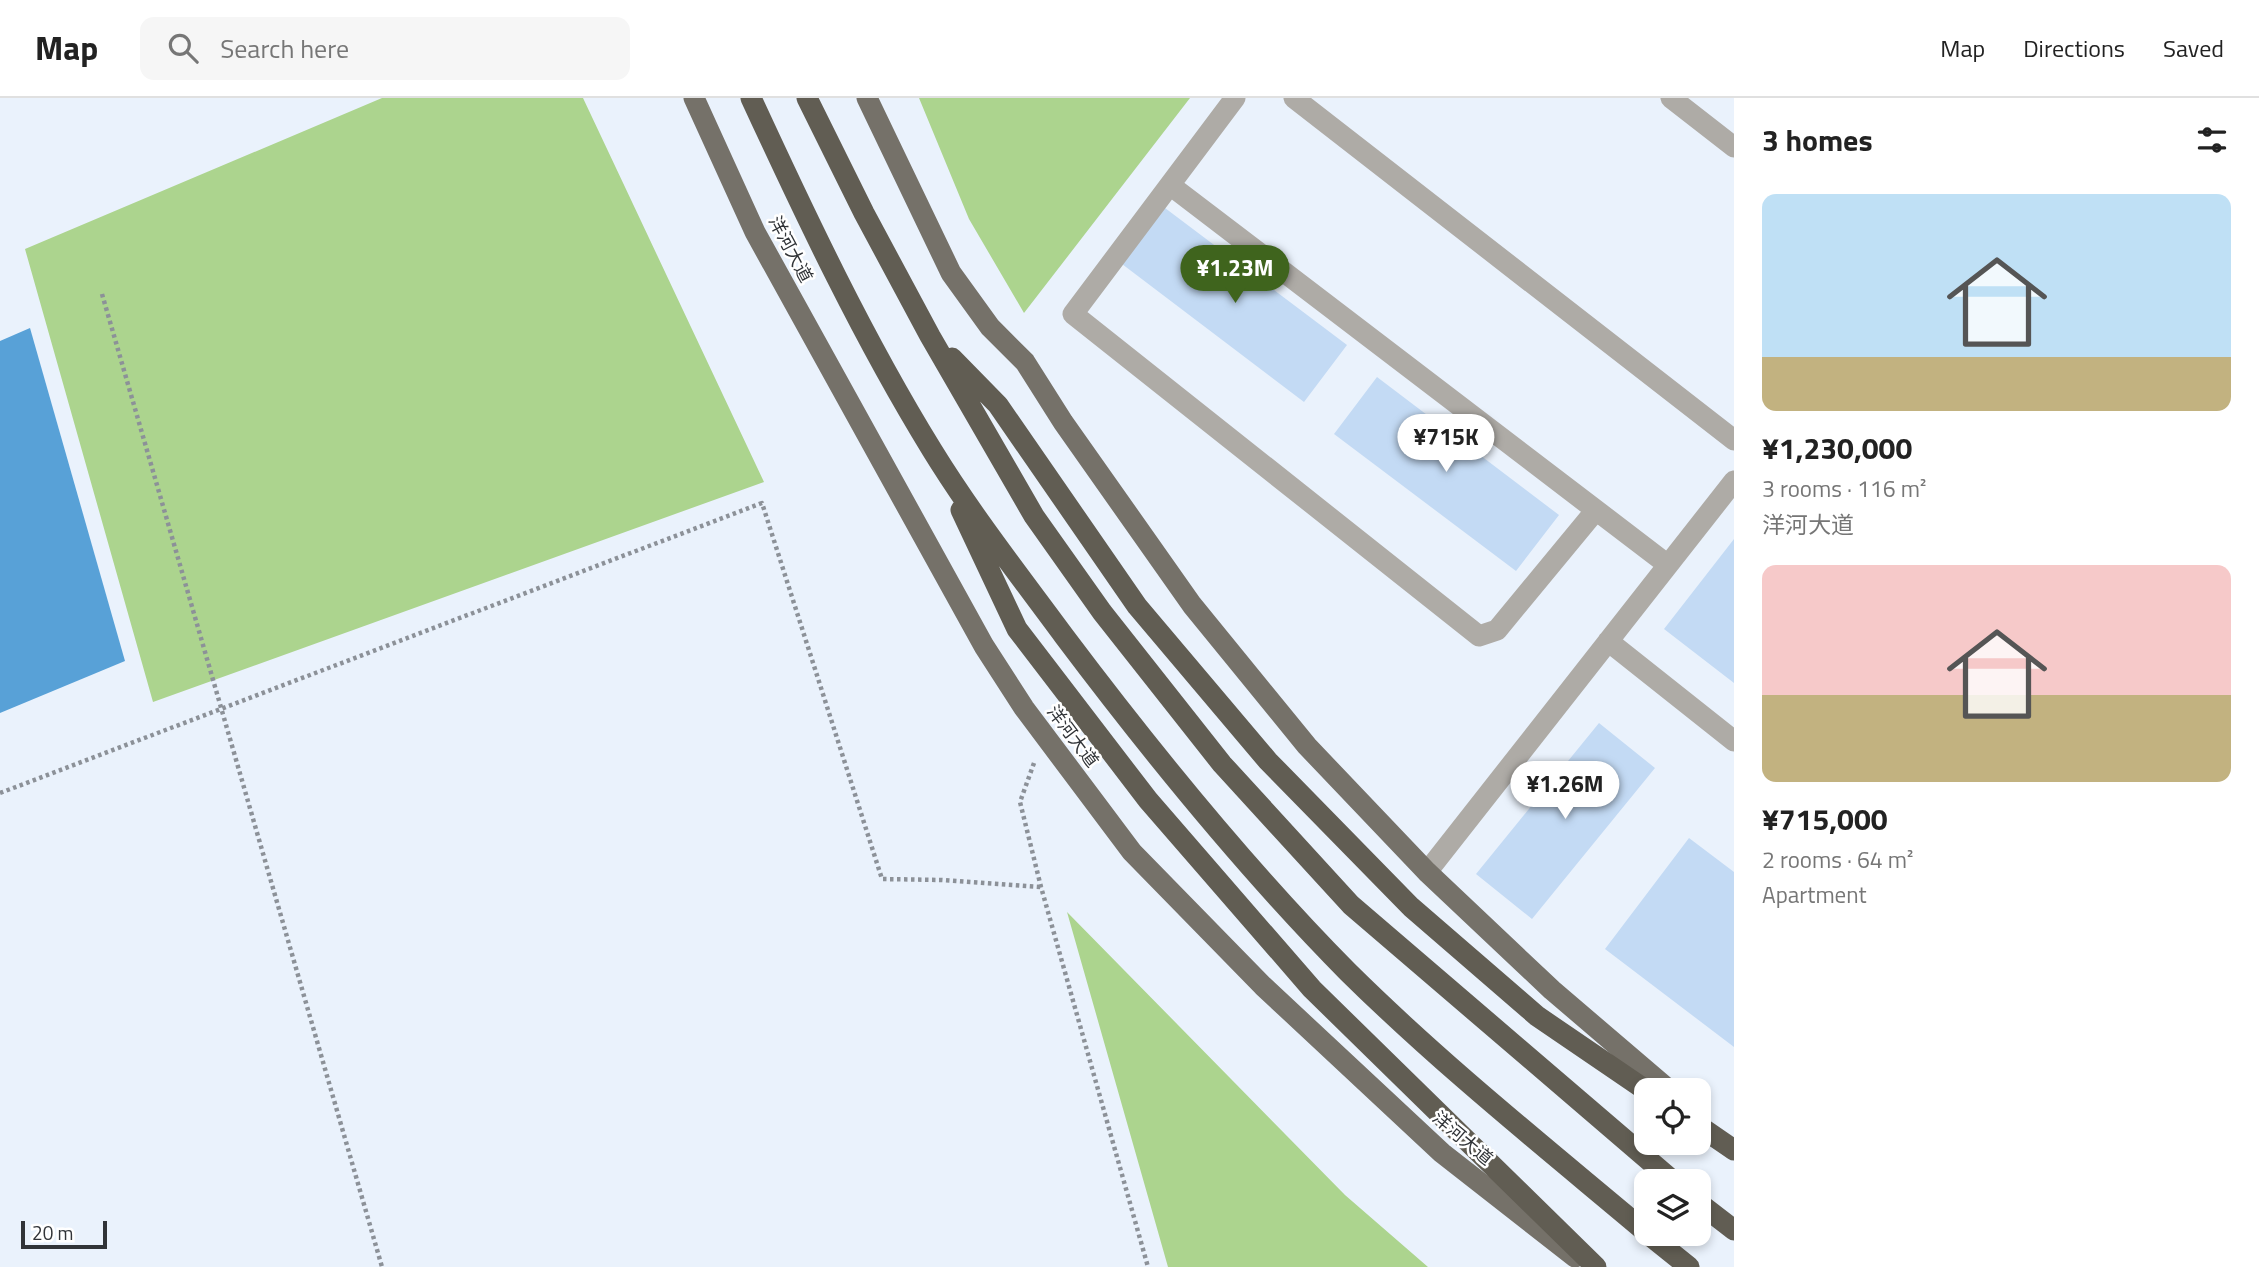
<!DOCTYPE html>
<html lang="en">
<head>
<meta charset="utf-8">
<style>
  :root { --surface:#fff; --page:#f6f6f6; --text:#222; --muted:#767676; --line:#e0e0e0; --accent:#3f641d }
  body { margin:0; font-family:"Titillium Web","Noto Sans SC",sans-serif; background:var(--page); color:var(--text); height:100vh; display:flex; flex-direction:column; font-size:26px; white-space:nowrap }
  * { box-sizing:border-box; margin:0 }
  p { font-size:23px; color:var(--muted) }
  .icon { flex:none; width:38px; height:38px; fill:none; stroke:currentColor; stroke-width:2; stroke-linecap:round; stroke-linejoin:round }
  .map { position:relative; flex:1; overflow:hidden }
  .details { display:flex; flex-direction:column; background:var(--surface); width:525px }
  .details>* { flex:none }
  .fabs { position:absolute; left:1634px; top:980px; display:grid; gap:14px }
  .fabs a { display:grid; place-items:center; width:77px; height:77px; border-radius:14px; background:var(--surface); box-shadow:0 4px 10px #0003; font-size:35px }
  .scale { position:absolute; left:21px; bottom:18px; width:86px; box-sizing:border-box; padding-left:7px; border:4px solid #313438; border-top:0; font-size:19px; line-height:24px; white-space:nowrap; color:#313438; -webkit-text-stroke:5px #fff; paint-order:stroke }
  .price { position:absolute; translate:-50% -60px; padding:0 16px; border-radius:24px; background:#fff; color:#222; font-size:23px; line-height:46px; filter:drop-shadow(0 2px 4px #0008) }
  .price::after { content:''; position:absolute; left:50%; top:42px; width:21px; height:16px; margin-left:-10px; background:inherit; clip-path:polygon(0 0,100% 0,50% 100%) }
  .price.selected { background:var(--accent); color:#fff }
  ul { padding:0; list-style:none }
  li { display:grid; align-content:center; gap:14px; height:371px; padding:0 28px }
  li span { display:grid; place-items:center; height:217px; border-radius:14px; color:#555 }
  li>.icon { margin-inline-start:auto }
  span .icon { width:126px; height:126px; fill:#fffc; stroke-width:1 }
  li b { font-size:30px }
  h2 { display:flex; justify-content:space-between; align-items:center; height:84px; padding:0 28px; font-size:30px }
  header { display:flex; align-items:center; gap:42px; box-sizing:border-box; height:98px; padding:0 35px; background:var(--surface); border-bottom:2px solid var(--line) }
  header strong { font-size:33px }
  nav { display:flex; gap:38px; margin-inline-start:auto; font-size:24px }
  .search { width:490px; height:63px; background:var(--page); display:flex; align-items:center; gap:18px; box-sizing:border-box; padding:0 24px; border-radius:14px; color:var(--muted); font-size:26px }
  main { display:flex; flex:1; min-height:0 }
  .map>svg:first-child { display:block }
</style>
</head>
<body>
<header>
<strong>Map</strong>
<div class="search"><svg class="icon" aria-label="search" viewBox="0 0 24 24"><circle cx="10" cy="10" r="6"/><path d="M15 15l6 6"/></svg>Search here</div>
<nav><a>Map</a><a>Directions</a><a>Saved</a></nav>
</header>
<main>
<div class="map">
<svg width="1734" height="1169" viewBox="0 0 1734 1169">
  <rect width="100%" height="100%" fill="#eaf2fc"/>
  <path fill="#acd48e" d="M382 0H583L764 384 153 604 25 151Z
    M919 0H1190L1024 215 969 121Z
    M1067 814 1345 1097 1428 1169H1168Z"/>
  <path fill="#58a1d7" d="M30 230 125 563 0 615V243Z"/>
  <path fill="#c3daf4" d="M1165 110 1347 247 1304 304 1122 166Z
    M1377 279 1559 417 1516 473 1334 336Z
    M1734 441V585L1664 531Z
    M1599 625 1655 670 1532 821 1476 776Z
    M1689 740 1734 774V949L1605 851Z"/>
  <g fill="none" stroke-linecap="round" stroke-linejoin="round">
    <path stroke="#8c9198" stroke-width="4.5" stroke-dasharray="3.5 3.5" stroke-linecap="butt" d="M102 196 382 1169
      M1034 665 1020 704 1041 789 1148 1169
      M0 695 762 405 882 781 941 782 1041 789"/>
    <path stroke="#aeaba6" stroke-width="21" d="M1235 0 1073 216 1479 538 1497 532 1596 412
      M1294 0 1734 342
      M1671 0 1734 49
      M1170 87 1668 467
      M1608 543 1734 643
      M1427 774 1734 383"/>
    <path stroke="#757169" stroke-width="21" d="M694 0 755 134 984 548 1024 610 1132 754 1263 888 1442 1055 1575 1159
      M867 0 951 175 990 229 1025 264 1063 324 1192 507 1307 648 1427 774 1552 892 1669 992"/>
    <path stroke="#615d53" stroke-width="21" d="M751 0C806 119 863 240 932 352 972 417 1019 477 1064 538 1152 655 1245 770 1348 874 1442 967 1546 1050 1647 1135
      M807 0 864 115 930 238 1034 418 1102 514 1222 666 1351 807 1673 1083
      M952 260 998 307 1137 508 1268 663 1411 809 1537 918 1647 993
      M961 412 1017 531 1148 702 1312 891 1596 1169
      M1699 1028 1734 1052
      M1699 1105 1734 1132
      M1648 1136 1689 1169"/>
  </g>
  <g text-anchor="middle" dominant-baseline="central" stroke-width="5" stroke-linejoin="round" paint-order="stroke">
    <g font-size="18" fill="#313438" stroke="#fff">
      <text transform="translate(791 151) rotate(62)">洋河大道</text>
      <text transform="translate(1073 638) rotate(53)">洋河大道</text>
      <text transform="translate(1463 1040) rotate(40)">洋河大道</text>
    </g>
  </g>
</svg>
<div class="fabs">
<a><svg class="icon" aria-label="locate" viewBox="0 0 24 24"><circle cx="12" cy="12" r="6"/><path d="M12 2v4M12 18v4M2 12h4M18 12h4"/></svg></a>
<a><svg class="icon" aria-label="layers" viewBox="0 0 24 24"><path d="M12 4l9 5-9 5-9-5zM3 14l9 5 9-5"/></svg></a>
</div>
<div class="scale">20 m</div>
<b class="price selected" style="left:1235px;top:207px">¥1.23M</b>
<b class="price" style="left:1446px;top:376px">¥715K</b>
<b class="price" style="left:1565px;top:723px">¥1.26M</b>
</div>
<section class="details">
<h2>3 homes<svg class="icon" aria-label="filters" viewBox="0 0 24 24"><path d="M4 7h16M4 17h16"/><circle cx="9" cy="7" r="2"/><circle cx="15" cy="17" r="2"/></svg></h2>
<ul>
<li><span style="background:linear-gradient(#bfe0f5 75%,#c2b280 0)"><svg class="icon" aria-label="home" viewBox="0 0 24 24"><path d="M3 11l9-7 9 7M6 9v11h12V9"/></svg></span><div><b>¥1,230,000</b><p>3 rooms · 116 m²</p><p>洋河大道</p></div></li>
<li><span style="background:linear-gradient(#f6c9c9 60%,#c2b280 0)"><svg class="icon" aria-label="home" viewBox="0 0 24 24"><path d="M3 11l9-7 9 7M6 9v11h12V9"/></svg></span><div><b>¥715,000</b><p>2 rooms · 64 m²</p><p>Apartment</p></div></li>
</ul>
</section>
</main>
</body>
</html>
